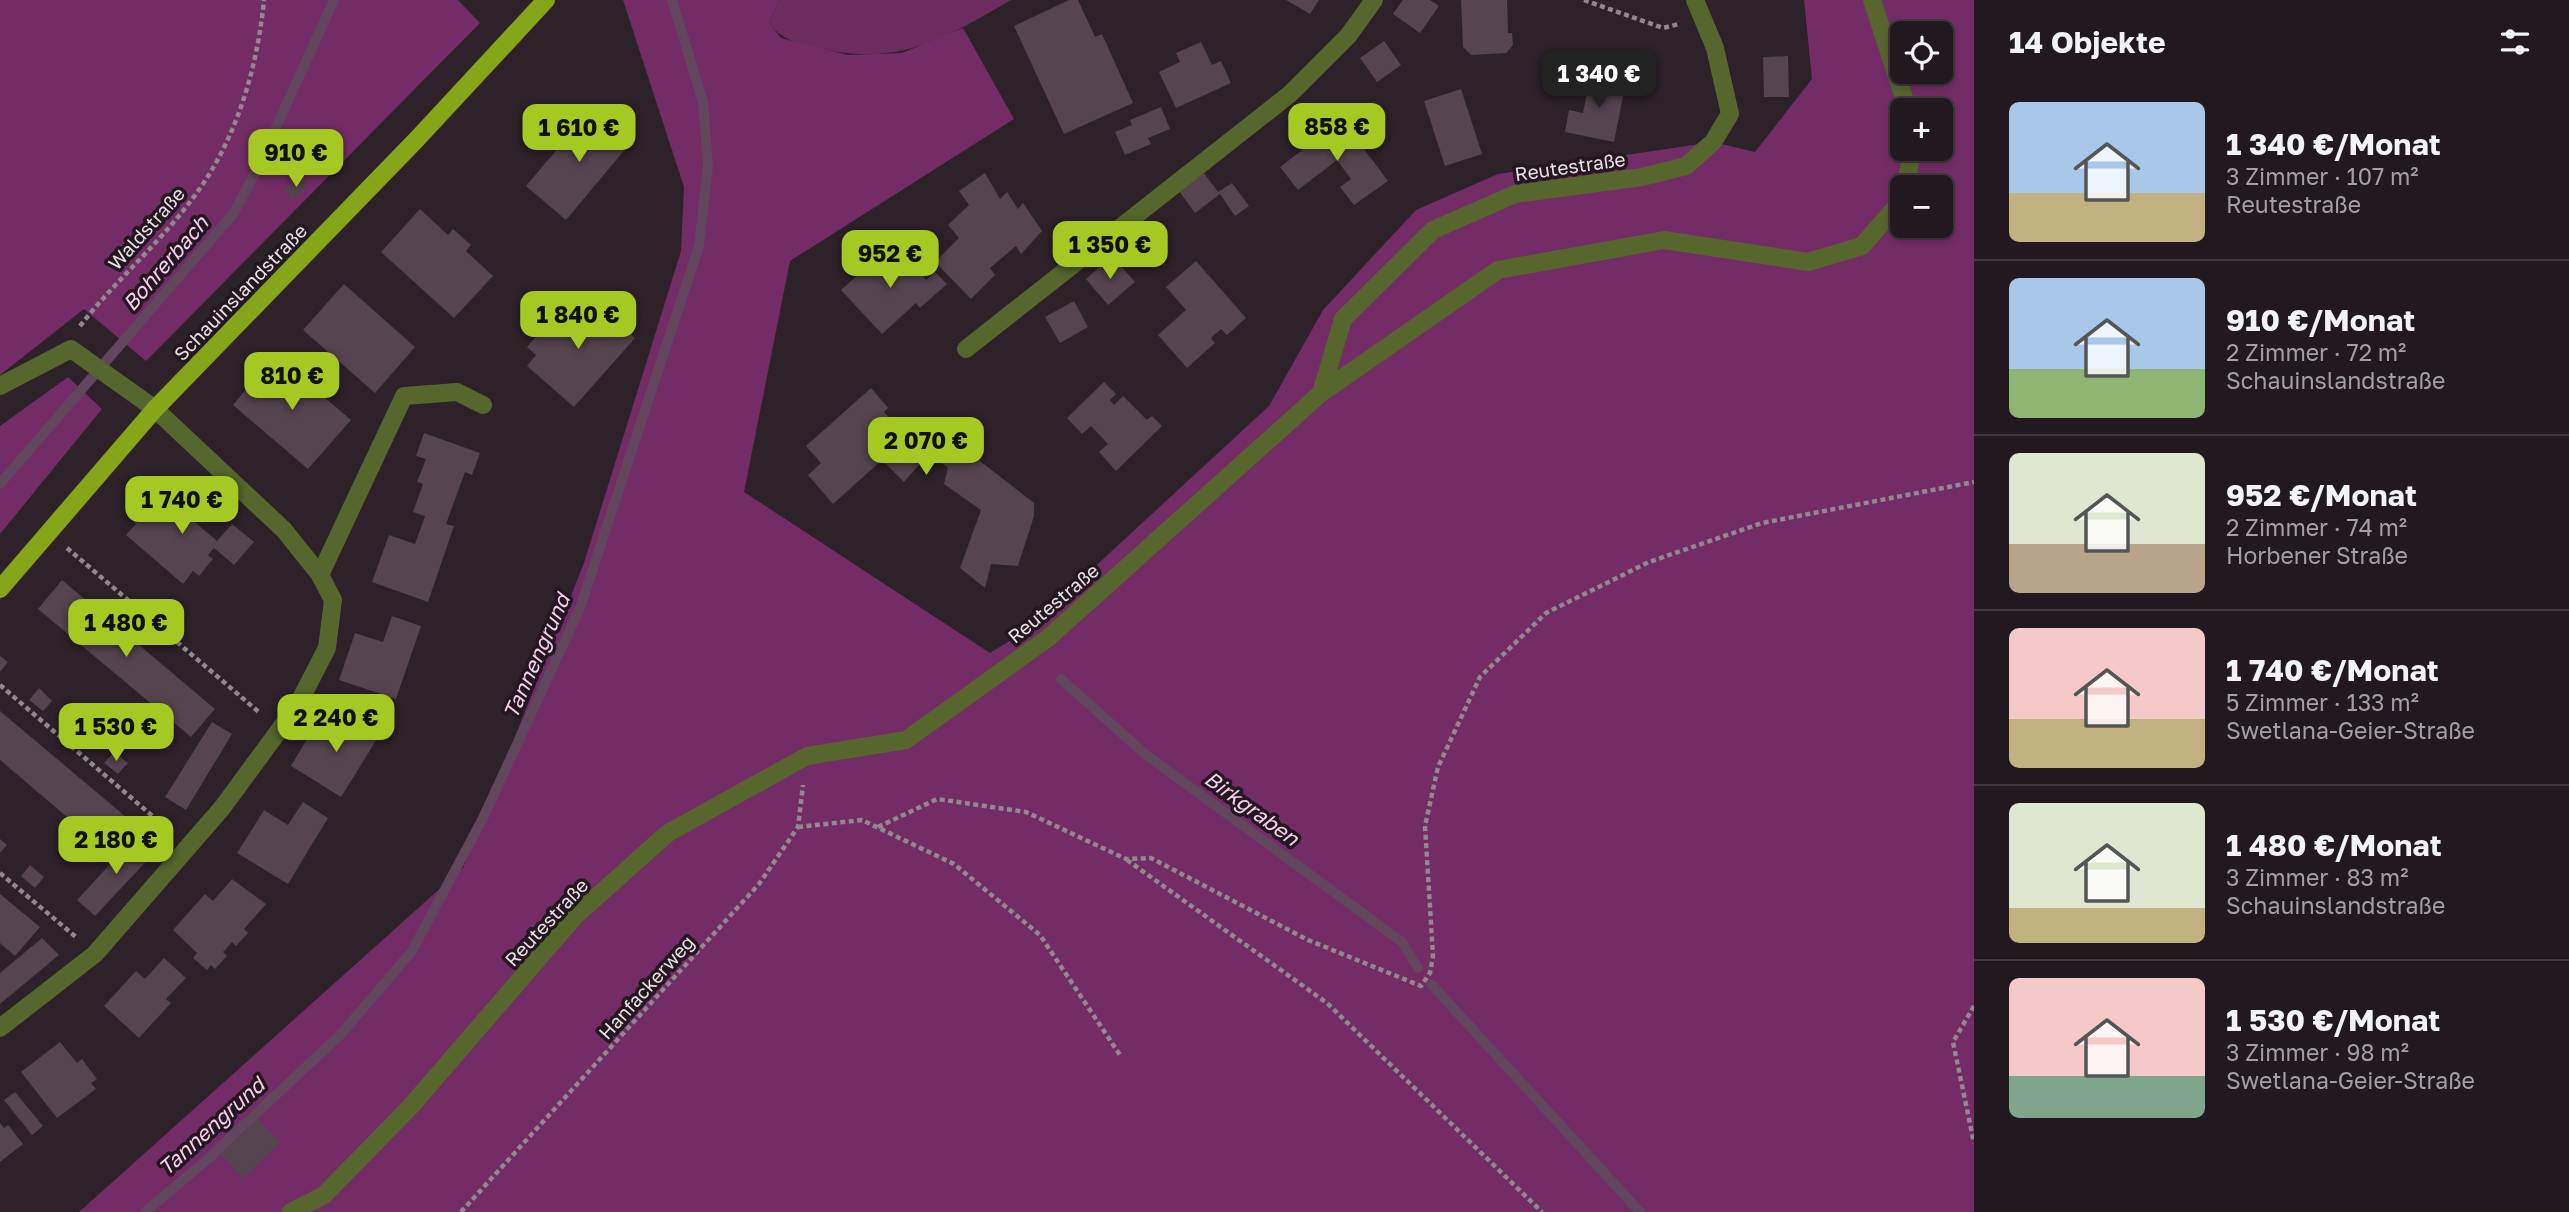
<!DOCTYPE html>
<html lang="de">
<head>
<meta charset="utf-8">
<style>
  :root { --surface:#221920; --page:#2e262d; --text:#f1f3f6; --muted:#a2a0a5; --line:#3f383e; --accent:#a5c823 }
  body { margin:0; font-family:"Golos Text",sans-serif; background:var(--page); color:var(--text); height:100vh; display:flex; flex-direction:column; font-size:26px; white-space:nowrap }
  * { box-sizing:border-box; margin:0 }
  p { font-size:23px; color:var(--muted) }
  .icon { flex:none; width:38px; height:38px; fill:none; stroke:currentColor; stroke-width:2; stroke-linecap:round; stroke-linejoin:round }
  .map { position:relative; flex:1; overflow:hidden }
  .details { display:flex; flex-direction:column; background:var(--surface); width:595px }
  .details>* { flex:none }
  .fabs { position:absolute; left:1890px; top:21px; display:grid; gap:14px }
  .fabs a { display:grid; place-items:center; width:63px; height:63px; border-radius:10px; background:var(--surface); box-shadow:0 4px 10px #0003,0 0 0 2px var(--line); font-size:35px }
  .price { position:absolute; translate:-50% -60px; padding:0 16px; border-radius:14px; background:var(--accent); color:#111; font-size:23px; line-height:46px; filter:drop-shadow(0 2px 4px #0008) }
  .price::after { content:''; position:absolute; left:50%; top:42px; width:21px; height:16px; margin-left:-10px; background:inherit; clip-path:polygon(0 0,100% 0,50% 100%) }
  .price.active { background:#222; color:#fff }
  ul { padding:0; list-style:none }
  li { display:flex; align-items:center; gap:21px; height:175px; padding:0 35px }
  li+li { border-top:2px solid var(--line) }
  li span { display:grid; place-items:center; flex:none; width:196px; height:140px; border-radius:10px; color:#555 }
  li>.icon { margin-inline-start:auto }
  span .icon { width:84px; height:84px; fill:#fffc; stroke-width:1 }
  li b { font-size:30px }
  h2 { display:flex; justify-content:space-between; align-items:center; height:84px; padding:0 35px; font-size:30px }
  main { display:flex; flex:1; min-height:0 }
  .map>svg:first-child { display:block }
</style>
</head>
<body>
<main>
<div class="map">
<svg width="1974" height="1212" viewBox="0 0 1974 1212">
  <rect width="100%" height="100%" fill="#2d212a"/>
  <path fill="#6d2c60" d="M779 0H1011C943 40 896 68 815 47 795 42 782 40 769 23Z"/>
  <path fill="#742c67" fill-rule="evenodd" d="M0 0H458L480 23 146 361 84 309 0 375Z
    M623 0H779L769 23 781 38 848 55 902 53 963 28 1014 119 790 261 744 492 990 653 1024 632 1269 406 1323 310 1416 210 1498 174 1713 142 1755 152 1812 79 1804 0H1974V1212H79L463 868 584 563 681 251 684 187ZM1902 33H1941V72H1902ZM1902 110H1941V149H1902ZM1902 187H1941V226H1902Z
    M68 377 102 409 0 534V426Z"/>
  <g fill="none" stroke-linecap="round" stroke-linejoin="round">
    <path stroke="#62465d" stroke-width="10" d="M0 484 234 213 257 169 334 0
      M1061 679 1145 754 1402 942 1418 968
      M1432 985 1640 1212
      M145 1212 209 1158 341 1034 412 951 483 818 580 608 699 246 708 166 703 102 672 0"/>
  </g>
  <path fill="#544550" d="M1069 0H1078L1095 37 1102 34 1133 103 1064 134 1014 26Z
    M1286 0H1319L1310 14Z
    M1403 0H1430L1439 6 1420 33 1393 14Z
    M1461 0H1507L1508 33H1512L1513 45 1506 53 1471 55 1463 47Z
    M1384 41 1401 65 1377 82 1360 58Z
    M1201 42 1212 65 1221 61 1231 83 1176 108 1159 72 1180 62 1176 53Z
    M1788 56 1789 97H1764L1763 57Z
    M1591 74 1626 81 1614 142 1565 132 1569 110 1583 113Z
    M1461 89 1482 154 1445 166 1424 101Z
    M1161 107 1170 129 1148 138 1151 144 1125 155 1115 132 1132 125 1130 120Z
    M592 108 632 141 566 220 526 186Z
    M1342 120 1388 181 1354 205 1340 187 1351 179 1337 160 1298 190 1280 167Z
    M985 173 1000 199 1007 192 1018 209 1023 203 1042 231 1021 254 1016 246 990 268 995 275 971 299 935 262 959 238 948 225 969 205 959 191Z
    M1204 173 1218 192 1232 183 1249 206 1235 216 1220 194 1195 213 1179 191Z
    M299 177 307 187 293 200 284 191Z
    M420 209 448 235 453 229 471 245 466 251 493 276 454 318 381 252Z
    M889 247 907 267 912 264 926 280 935 272 947 284 920 308 916 303 882 334 841 290Z
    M1112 256 1135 282 1108 305 1086 279Z
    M1196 261 1246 318 1227 335 1221 329 1211 338 1215 343 1187 368 1158 335 1186 310 1166 287Z
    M344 284 415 347 375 393 303 330Z
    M1074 301 1088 327 1060 343 1045 317Z
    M595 302 635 338 574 407 527 366 536 355 527 347 556 314 565 321 576 308 583 315Z
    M275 355 351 420 308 469 233 405Z
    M1104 382 1116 394 1110 400 1114 405 1123 396 1147 420 1152 416 1162 426 1116 471 1099 452 1108 444 1091 426 1082 434 1067 418Z
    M871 388 888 408 884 412 895 424 898 420 916 440 920 437 932 449 951 424 975 432 972 455 1034 503V516L1018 566 991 564 985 588 960 568 981 510 944 484 948 468 929 453 904 482 882 460 833 504 808 475 821 463 806 446Z
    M424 433 480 453 472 475 465 472 446 524 454 526 428 602 372 582 389 535 415 544 425 516 413 512 423 484 417 482 426 459 416 456Z
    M186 484 204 500 190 518 217 541 232 524 254 542 234 565 214 548 208 555 213 559 199 576 193 571 183 584 126 535 136 524 130 519 146 500 152 505 162 493 171 501Z
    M62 580 215 709 191 737 38 609Z
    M392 616 421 626 396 699 339 680 355 633 383 642Z
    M0 656 8 662 0 672Z
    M39 688 52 701 43 711 29 700Z
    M0 711 132 822 107 851 0 760Z
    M356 715 382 731 341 797 291 766 317 722 342 737Z
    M75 720 89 731 80 742 67 731Z
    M212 722 232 734 186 810 165 797Z
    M114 752 128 763 118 774 104 763Z
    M303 802 328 818 288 884 237 853 264 810 288 825Z
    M137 835 155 852 95 916 77 900Z
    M0 839 7 845 0 853Z
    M30 865 44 877 35 888 21 876Z
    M232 879 266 904 244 929 248 933 236 946 232 942 223 952 227 956 215 969 211 965 207 970 193 958 197 953 173 930 205 894 213 901Z
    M0 894 40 927 15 956 0 943Z
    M42 938 59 955 0 1004V973Z
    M164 958 186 978 166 999 171 1003 139 1038 104 1006 136 971 145 979Z
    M60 1042 77 1063 82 1059 97 1079 91 1083 96 1089 57 1118 21 1072Z
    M15 1092 43 1126 32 1135 4 1100Z
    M257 1119 280 1142 243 1178 220 1154Z
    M0 1123 4 1128 8 1125 23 1144 0 1162Z"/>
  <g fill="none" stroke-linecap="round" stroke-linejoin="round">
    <path stroke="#928890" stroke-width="4.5" stroke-dasharray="5 3.5" stroke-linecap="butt" d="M1584 0 1663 28 1679 24
      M80 326C115 281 159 244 193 198 236 141 257 70 264 0
      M67 548 260 713
      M0 685 171 832
      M798 827 862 820 954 864 1040 935 1120 1055
      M878 827 937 799 1026 812 1126 859 1151 858 1308 940 1421 986 1430 973 1433 956 1425 826 1438 767 1480 677 1546 613 1649 562 1762 523 1974 482
      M1127 860 1327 1003 1542 1212
      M0 873 77 938
      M1974 1006 1953 1042 1974 1143
      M461 1212 759 884 798 827 803 785"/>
    <path stroke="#56662d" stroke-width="18" d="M1872 0 1908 110
      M1905 187 1913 149
      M966 349 1290 94 1348 36 1374 0
      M0 386 71 349 155 409 284 530 320 575 333 600 327 648 297 706 222 808 95 954 0 1028
      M1321 393 1343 319 1433 230 1515 194 1642 177 1686 166 1713 142 1730 114 1715 48 1695 0
      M320 575 404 396 457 392 483 405
      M291 1212 324 1195 411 1106 575 916 668 833 807 756 906 740 1048 638 1321 393 1498 270 1664 240 1808 262 1862 246 1902 200"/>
    <path stroke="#87a518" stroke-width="18" d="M0 589 155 409 417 139 546 0"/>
  </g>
  <g text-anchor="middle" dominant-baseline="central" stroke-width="7" stroke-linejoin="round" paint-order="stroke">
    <g font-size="19" fill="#eae1e8" stroke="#231720">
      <text transform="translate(1570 166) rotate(-8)">Reutestraße</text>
      <text transform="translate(146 228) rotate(-48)">Waldstraße</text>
      <text transform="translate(240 292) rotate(-46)">Schauinslandstraße</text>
      <text transform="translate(1053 603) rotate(-40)">Reutestraße</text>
      <text transform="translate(546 922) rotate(-47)">Reutestraße</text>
      <text transform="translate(646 987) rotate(-48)">Hanfackerweg</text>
    </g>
    <g font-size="21" font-style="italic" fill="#f9cfee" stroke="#231720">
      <text transform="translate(165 263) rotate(-49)">Bohrerbach</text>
      <text transform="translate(536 656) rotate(-66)">Tannengrund</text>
      <text transform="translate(1252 808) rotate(36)">Birkgraben</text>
      <text transform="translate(211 1126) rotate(-42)">Tannengrund</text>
    </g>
  </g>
</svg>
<div class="fabs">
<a><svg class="icon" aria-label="locate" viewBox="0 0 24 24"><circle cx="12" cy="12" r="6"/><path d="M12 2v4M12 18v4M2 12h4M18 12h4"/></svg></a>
<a>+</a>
<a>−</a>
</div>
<b class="price active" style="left:1599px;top:110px">1 340 €</b>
<b class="price" style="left:1337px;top:163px">858 €</b>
<b class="price" style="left:579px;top:164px">1 610 €</b>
<b class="price" style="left:296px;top:189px">910 €</b>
<b class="price" style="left:1110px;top:281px">1 350 €</b>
<b class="price" style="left:890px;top:290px">952 €</b>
<b class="price" style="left:578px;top:351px">1 840 €</b>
<b class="price" style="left:292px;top:412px">810 €</b>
<b class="price" style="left:926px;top:477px">2 070 €</b>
<b class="price" style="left:182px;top:536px">1 740 €</b>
<b class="price" style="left:126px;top:659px">1 480 €</b>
<b class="price" style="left:336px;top:754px">2 240 €</b>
<b class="price" style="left:116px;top:763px">1 530 €</b>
<b class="price" style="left:116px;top:876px">2 180 €</b>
</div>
<section class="details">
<h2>14 Objekte<svg class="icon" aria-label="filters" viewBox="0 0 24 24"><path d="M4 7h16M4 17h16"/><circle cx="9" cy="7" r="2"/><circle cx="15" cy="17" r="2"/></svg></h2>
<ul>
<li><span style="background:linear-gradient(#a9c7e8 65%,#c2b280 0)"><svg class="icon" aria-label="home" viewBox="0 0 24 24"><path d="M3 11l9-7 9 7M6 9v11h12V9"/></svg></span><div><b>1 340 €/Monat</b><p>3 Zimmer · 107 m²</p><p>Reutestraße</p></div></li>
<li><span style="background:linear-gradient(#a9c7e8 65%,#8fb573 0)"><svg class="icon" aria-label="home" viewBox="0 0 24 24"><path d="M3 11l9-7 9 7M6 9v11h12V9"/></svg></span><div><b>910 €/Monat</b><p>2 Zimmer · 72 m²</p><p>Schauinslandstraße</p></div></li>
<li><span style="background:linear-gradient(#dfe7d0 65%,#b9a48a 0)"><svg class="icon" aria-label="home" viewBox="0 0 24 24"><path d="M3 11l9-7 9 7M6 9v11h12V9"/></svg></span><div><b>952 €/Monat</b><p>2 Zimmer · 74 m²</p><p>Horbener Straße</p></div></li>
<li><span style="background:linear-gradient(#f6c9c9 65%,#c2b280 0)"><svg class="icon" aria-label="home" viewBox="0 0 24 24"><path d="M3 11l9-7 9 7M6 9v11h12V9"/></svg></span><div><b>1 740 €/Monat</b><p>5 Zimmer · 133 m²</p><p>Swetlana-Geier-Straße</p></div></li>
<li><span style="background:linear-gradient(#dfe7d0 75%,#c2b280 0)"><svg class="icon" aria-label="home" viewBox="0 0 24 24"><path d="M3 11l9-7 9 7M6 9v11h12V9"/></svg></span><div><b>1 480 €/Monat</b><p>3 Zimmer · 83 m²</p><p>Schauinslandstraße</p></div></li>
<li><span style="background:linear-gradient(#f6c9c9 70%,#7fa58c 0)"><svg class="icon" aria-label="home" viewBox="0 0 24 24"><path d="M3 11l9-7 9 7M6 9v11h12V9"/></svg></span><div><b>1 530 €/Monat</b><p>3 Zimmer · 98 m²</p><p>Swetlana-Geier-Straße</p></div></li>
</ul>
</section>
</main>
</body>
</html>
